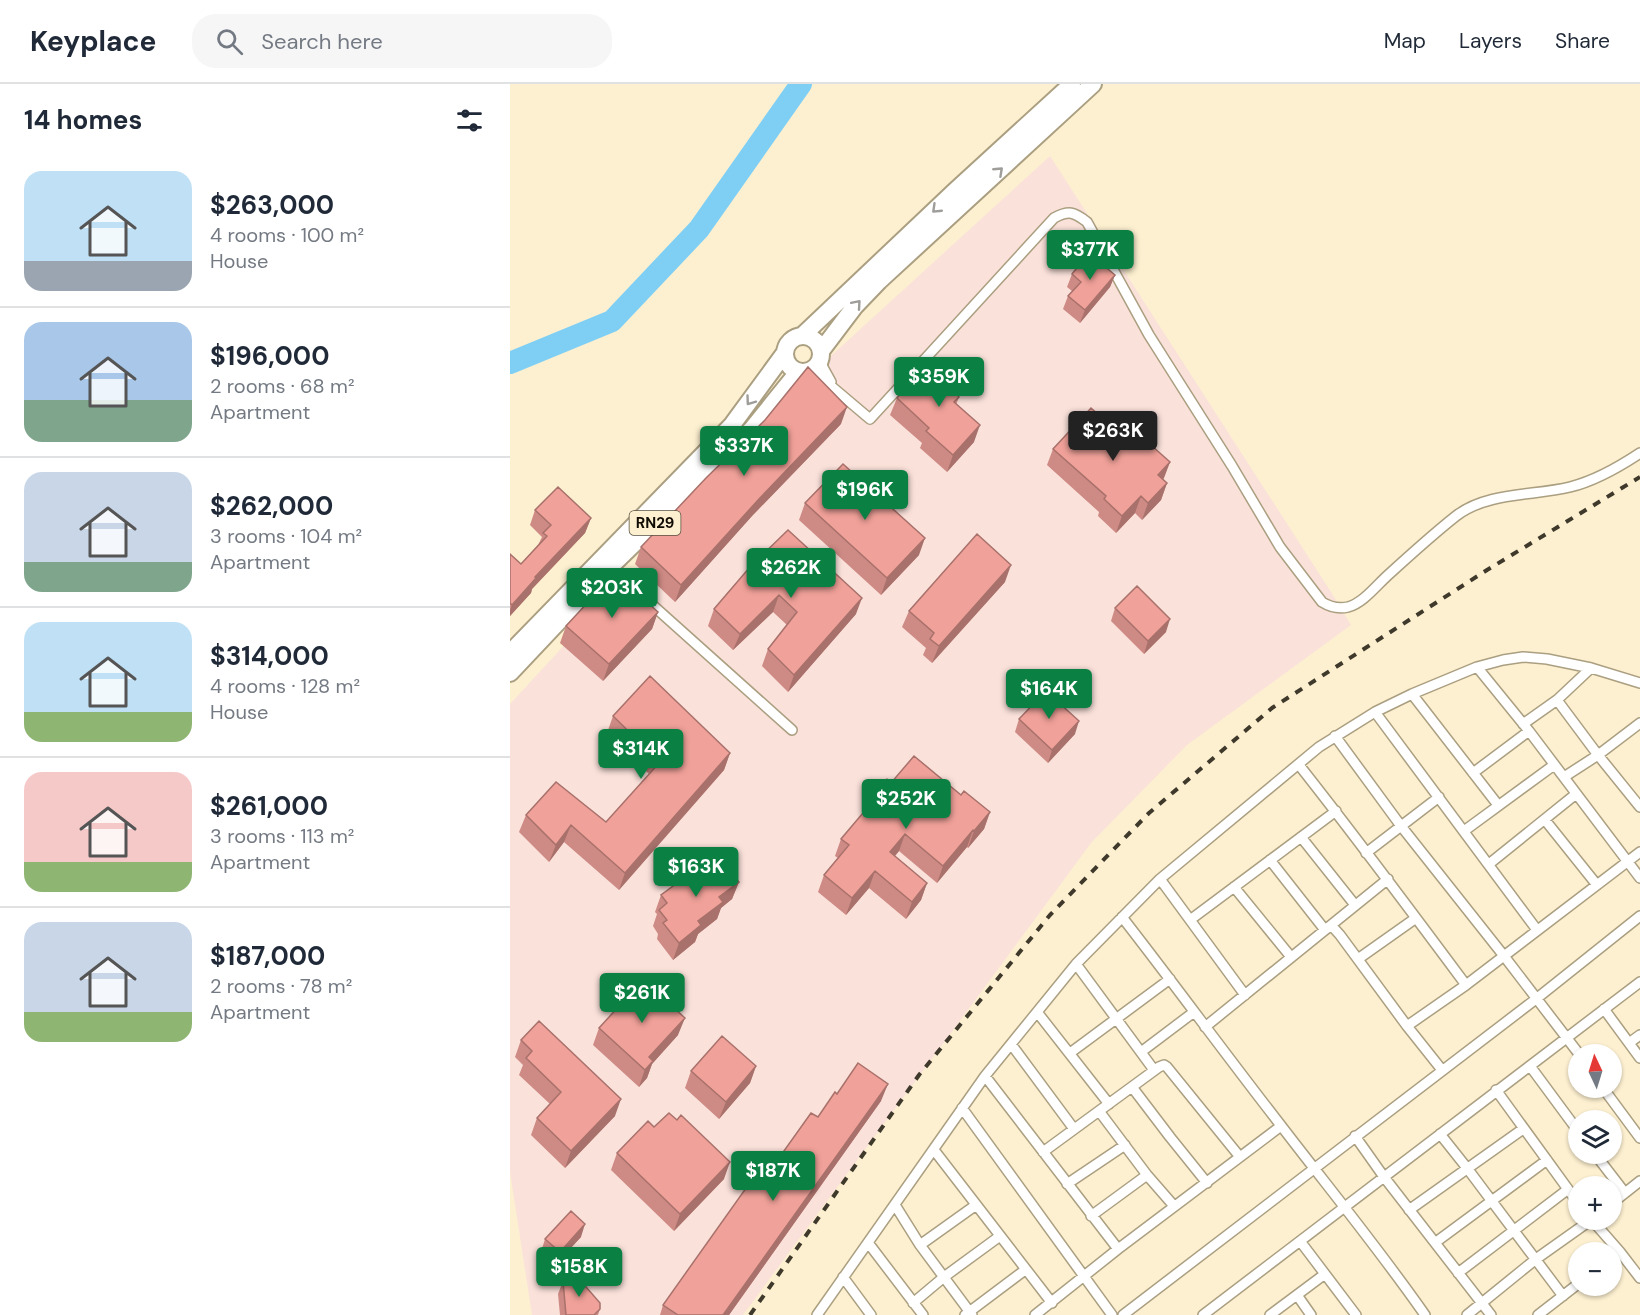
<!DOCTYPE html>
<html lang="en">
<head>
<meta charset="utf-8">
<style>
  :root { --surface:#fff; --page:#f6f6f7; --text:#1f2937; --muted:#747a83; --line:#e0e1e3; --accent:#0b8043 }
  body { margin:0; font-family:"DM Sans",sans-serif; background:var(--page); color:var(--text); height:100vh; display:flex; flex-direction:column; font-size:22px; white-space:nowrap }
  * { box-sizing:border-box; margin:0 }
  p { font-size:20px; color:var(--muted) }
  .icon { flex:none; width:33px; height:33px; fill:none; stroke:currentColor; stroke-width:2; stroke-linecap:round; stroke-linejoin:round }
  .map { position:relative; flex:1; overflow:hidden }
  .side { display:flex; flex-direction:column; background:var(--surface); width:510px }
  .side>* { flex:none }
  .needle { width:39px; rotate:356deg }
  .fabs { position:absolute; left:1058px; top:960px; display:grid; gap:12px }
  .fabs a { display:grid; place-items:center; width:54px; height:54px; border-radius:50%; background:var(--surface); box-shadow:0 2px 4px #0004; font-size:30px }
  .price { position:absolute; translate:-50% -51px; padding:0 14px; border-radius:6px; background:var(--accent); color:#fff; font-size:20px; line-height:39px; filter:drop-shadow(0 2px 3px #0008) }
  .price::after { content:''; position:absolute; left:50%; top:36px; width:18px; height:14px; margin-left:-9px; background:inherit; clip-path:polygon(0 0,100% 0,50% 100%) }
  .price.active { background:#222; color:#fff }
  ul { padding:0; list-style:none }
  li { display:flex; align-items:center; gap:18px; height:150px; padding:0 24px }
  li+li { border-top:2px solid var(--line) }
  li span { display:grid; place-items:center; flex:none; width:168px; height:120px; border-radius:18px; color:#555 }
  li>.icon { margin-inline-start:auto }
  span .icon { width:72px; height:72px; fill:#fffc; stroke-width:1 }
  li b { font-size:26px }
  h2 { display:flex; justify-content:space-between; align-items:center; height:72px; padding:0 24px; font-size:26px }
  header { display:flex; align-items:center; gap:36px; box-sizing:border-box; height:84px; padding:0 30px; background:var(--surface); border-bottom:2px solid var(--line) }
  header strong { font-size:28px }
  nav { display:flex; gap:33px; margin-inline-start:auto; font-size:21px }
  .search { width:420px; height:54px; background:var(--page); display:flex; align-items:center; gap:15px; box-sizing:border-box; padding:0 21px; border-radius:24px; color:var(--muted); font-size:22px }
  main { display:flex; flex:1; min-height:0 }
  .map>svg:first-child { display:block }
</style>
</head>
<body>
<header>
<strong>Keyplace</strong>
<div class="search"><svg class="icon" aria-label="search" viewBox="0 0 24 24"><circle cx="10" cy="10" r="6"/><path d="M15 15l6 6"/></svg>Search here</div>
<nav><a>Map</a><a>Layers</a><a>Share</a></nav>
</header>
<main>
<section class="side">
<h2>14 homes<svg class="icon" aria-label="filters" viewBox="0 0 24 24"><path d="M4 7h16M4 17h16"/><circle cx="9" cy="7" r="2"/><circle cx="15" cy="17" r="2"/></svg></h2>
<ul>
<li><span style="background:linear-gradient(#bfe0f5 75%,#9aa5b1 0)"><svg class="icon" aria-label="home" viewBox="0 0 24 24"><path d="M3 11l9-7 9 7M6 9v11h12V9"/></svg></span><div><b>$263,000</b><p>4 rooms · 100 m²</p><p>House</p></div></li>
<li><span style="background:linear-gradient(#a9c7e8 65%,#7fa58c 0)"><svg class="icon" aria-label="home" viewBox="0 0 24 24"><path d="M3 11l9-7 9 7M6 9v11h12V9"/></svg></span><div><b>$196,000</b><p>2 rooms · 68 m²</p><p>Apartment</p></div></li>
<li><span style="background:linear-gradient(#c9d6e8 75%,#7fa58c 0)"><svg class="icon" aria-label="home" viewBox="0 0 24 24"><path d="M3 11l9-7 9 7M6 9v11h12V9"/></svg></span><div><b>$262,000</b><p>3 rooms · 104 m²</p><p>Apartment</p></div></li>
<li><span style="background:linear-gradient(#bfe0f5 75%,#8fb573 0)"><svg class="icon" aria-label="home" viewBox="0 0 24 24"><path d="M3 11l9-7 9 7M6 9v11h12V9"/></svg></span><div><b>$314,000</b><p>4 rooms · 128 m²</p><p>House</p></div></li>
<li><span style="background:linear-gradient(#f6c9c9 75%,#8fb573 0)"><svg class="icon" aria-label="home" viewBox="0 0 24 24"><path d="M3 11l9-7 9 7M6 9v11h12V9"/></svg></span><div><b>$261,000</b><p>3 rooms · 113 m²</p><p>Apartment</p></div></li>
<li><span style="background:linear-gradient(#c9d6e8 75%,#8fb573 0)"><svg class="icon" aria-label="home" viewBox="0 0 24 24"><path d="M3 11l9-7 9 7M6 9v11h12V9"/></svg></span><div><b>$187,000</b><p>2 rooms · 78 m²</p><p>Apartment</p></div></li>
</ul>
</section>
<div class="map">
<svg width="1130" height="1231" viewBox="0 0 1130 1231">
  <rect width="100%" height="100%" fill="#fdf0d0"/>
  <path fill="#fae1da" d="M540 72 821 508 841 541 677 661 581 759 233 1231H22L0 1088V620L323 270Z"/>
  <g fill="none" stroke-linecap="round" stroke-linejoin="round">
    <path stroke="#7fcff5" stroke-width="22" d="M0 279 102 237 189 145 291 0"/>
    <defs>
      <path id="minor" d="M310 278 321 298
        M302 286 360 335 544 134C559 126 564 128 577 138L639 251 722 382 770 463 812 518C820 523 829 525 838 523 853 519 866 502 877 492 900 471 922 451 946 432 977 408 1023 412 1060 403 1084 397 1109 383 1130 369
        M100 483 282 646
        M967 583 1019 647 1130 794
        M902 610 988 721
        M1047 616 1088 671 1130 723
        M865 628 1027 846
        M1013 640 1047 616 1081 584
        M825 652 891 742 994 872 1069 970
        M789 681C846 753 901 827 956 901
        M963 689 1019 647
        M1054 693 1088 671 1130 639
        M1035 736 1087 801
        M954 747 1044 681
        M791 753 845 821
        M856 769 929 713
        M760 776 815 846
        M979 780 1066 710
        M650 795 735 911
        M724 803 781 873
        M612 833C665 901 716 971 769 1039 818 1103 869 1165 915 1231
        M680 836 826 727
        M821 841 830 851 897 942 932 986
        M848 875 906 834
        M566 880 644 986
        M1094 925 1130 974
        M527 928 599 1020
        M897 942 956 901 1130 768
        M695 943 878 795
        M1119 959 1130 951
        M501 960 564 1045
        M631 968 684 928
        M560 969 660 895
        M1020 982 1068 1047
        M475 992 608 1165
        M622 1003 660 1053 697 1099
        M1093 1004 1130 1054
        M986 1006 1068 1119
        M452 1024 602 1231
        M589 1027 637 1091 664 1122
        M930 1050 957 1084 1053 1212
        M845 1052 874 1093 981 1231
        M424 1066 542 1219
        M533 1068 649 983 654 981 657 983 730 1073
        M1085 1070 1115 1109
        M557 1100 615 1061
        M1101 1120 1130 1097
        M385 1121 410 1161 462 1231
        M899 1126 1013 1045
        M581 1132 637 1091
        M1082 1136 1110 1168 1130 1194
        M790 1157 846 1231
        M926 1158 1037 1076
        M359 1160 413 1231
        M410 1161 466 1121
        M948 1189 1057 1106
        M333 1193 361 1231
        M787 1211 801 1231
        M403 1219 434 1193 490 1152
        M307 1231 475 992 566 880 650 795 809 663 865 628 902 610 967 583 993 576 1013 573 1037 575 1081 584 1130 599
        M455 1231 515 1186
        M525 1231 608 1165 771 1042
        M613 1231 1026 915 1130 832
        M693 1231 1130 898
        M760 1231 815 1190
        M957 1231 1026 1175 1081 1136
        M1028 1231 1068 1200"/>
      <path id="trunk" d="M293 251 445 107 562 0
        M275 270a18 18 0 1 1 36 0a18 18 0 1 1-36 0Z
        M311 267 345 222 369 197 583 0
        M0 569 222 341 274 270
        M0 589 100 483 242 345 288 288"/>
    </defs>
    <use href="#minor" stroke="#ab9f81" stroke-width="12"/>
    <use href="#trunk" stroke="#ab9f81" stroke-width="20"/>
    <use href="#minor" stroke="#fff" stroke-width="9"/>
    <use href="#trunk" stroke="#fff" stroke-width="16"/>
    <path stroke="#3f392c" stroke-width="4" stroke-dasharray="8 8" stroke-linecap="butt" d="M240 1231 409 991 540 831 639 729 762 624 977 486 1130 393"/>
  </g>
  <path fill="#ce8a84" d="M562 190 605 191 600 203 570 239 553 225 558 212 562 207 557 203Z
    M446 310 449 313 446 321 464 358 437 388 410 364 412 359 380 331 387 314Z
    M331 340 242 432 165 518 125 480 131 463Z
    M625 363 660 378 653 395 657 399 651 416 632 436 625 429 606 449 588 432 589 428 537 381 543 365Z
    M295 419 409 471 371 511 289 436Z
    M25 426 81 434 75 449 22 505 21 509 0 532V470L11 480 28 461 32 453 20 441Z
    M240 483 346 530 278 608 252 582 258 565 277 541 263 528 223 566 198 542 204 525Z
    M495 498 422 579 413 571 416 564 392 543 399 527Z
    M605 524 656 548 634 570 601 537Z
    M148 528 142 545 93 597 50 559 56 542Z
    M103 632 220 669 214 686 109 806 54 758 39 778 9 748 16 731 96 738 139 690 97 649Z
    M509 635 565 650 538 679 505 648Z
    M381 699 451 711 480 728 474 745 458 764 457 763 427 799 389 767 385 772 417 799 411 816 396 835 359 804 336 831 308 808 314 791 328 774 325 772 331 755 358 724 361 714Z
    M176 796 229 798 222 815 211 824 207 835 188 850 185 858 163 876 147 855 148 850 143 842 147 830 145 828 151 811Z
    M89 944 168 951 142 980 137 994 129 1003 83 961Z
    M11 956 105 1032 55 1084 21 1051 27 1034 40 1020 9 991 13 981 5 973Z
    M246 982 240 999 209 1035 175 1004 181 987Z
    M371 1017 219 1231H150L153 1221 259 1088 308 1033Z
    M167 1036 214 1095 164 1147 101 1086 107 1069 144 1043Z
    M71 1153 45 1181 31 1168 35 1155Z
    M53 1197 90 1225 88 1231H50L48 1210Z"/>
  <path fill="#a8716b" d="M605 191 600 203 570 239 575 226Z
    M337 323 331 340 242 432 165 518 171 501 249 415Z
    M470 341 464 358 437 388 443 371Z
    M660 378 654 394 642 408 648 391Z
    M657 399 651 416 632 436 638 419Z
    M631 412 625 429 606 449 612 432Z
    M81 434 75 449 22 505 21 509 0 532V526L2 521 25 493Z
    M415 454 409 471 371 511 377 494Z
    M501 481 495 498 422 579 429 562Z
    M269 511 263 528 223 566 230 550Z
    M352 514 346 530 278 608 284 591Z
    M148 528 142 545 93 597 99 580Z
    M660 535 656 548 634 570 638 557Z
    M569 637 565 650 538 679 542 666Z
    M220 669 214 686 109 806 115 789Z
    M480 728 474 745 458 764 464 747Z
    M61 741 54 758 39 778 46 761Z
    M463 746 457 763 427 799 433 782Z
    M395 750 389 767 374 785 380 768Z
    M365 787 359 804 336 831 342 814Z
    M229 798 222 815 211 824 207 835 188 850 185 858 163 876 169 859 209 813Z
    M417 799 411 816 396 835 402 818Z
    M175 934 168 951 142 980 137 994 129 1003 139 973Z
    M246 982 240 999 209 1035 216 1018Z
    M378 1000 371 1017 219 1231H213Z
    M111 1015 105 1032 55 1084 61 1067Z
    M220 1078 214 1095 164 1147 170 1130Z
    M75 1140 71 1153 45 1181 50 1168Z"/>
  <path fill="#f0a199" stroke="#a8716b" stroke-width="1.5" d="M579 169 605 191 575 226 558 212 571 198 562 190Z
    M420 277 449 302 444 308 449 313 444 318 470 341 443 371 416 347 419 344 387 314Z
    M298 283 337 323 249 415 171 501 131 463 196 394 255 336Z
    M581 324 625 363 633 354 660 378 648 391 657 399 638 419 631 412 612 432 594 415 596 412 543 365Z
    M333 380 415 454 377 494 295 419Z
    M48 403 81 434 25 493 26 494 2 521 0 519V470L11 480 37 452 33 449 41 441 25 426Z
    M278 446 352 514 284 591 258 565 287 528 269 511 230 550 204 525 240 483Z
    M467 450 501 481 429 562 420 555 424 549 399 527Z
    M105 489 148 528 99 580 56 542Z
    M627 502 660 535 638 557 605 524Z
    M140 592 220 669 115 789 61 741 46 761 16 731 46 698 96 738 150 678 103 632Z
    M536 607 569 637 542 666 509 635Z
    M404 672 451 711 454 707 480 728 464 747 463 746 433 782 395 750 380 768 417 799 402 818 365 787 342 814 314 791 339 761 331 755 364 716 361 714 377 695 381 699Z
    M207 771 229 798 209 813 213 818 188 837 191 841 169 859 153 839 157 836 149 826 157 819 151 811 174 794 176 796Z
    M133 896 175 934 139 973 143 977 135 986 89 944Z
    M29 937 111 1015 61 1067 27 1034 51 1008 16 974 22 967 11 956Z
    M212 952 246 982 216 1018 181 987Z
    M348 979 378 1000 213 1231H168L153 1221 251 1083 259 1088 301 1029 308 1033 325 1008 327 1010Z
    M159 1029 167 1036 171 1031 220 1078 170 1130 107 1069 138 1037 144 1043Z
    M61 1127 75 1140 50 1168 35 1155Z
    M63 1188 90 1219V1225L84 1231H56L53 1197Z"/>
  <defs><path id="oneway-chevron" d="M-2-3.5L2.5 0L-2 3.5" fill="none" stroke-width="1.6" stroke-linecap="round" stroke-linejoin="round" transform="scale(1.5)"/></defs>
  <g stroke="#9f9d9a">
    <use href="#oneway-chevron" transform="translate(489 87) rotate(-43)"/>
    <use href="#oneway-chevron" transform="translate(426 125) rotate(136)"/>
    <use href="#oneway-chevron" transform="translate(347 220) rotate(-49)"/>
    <use href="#oneway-chevron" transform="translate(240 317) rotate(126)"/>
  </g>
  <g text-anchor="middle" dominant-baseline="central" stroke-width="4.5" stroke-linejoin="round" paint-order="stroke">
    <rect fill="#fdf0d0" stroke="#575040" stroke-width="1.5" x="119.5" y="427" width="51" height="24" rx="4.5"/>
    <g font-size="15" font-weight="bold" fill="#100b03">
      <text x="145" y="439">RN29</text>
    </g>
  </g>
</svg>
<div class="fabs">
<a><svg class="needle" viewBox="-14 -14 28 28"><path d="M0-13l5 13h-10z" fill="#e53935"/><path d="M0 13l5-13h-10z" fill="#747a83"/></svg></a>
<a><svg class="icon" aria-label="layers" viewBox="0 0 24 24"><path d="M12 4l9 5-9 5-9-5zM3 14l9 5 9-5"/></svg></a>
<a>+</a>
<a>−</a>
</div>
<b class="price" style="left:580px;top:197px">$377K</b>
<b class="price" style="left:429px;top:324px">$359K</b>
<b class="price active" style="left:603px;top:378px">$263K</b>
<b class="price" style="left:234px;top:393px">$337K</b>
<b class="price" style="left:355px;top:437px">$196K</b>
<b class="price" style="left:281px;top:515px">$262K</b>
<b class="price" style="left:102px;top:535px">$203K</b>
<b class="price" style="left:539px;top:636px">$164K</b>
<b class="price" style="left:131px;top:696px">$314K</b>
<b class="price" style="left:396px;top:746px">$252K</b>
<b class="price" style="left:186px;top:814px">$163K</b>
<b class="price" style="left:132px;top:940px">$261K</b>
<b class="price" style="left:263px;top:1118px">$187K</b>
<b class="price" style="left:69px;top:1214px">$158K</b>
</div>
</main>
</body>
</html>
